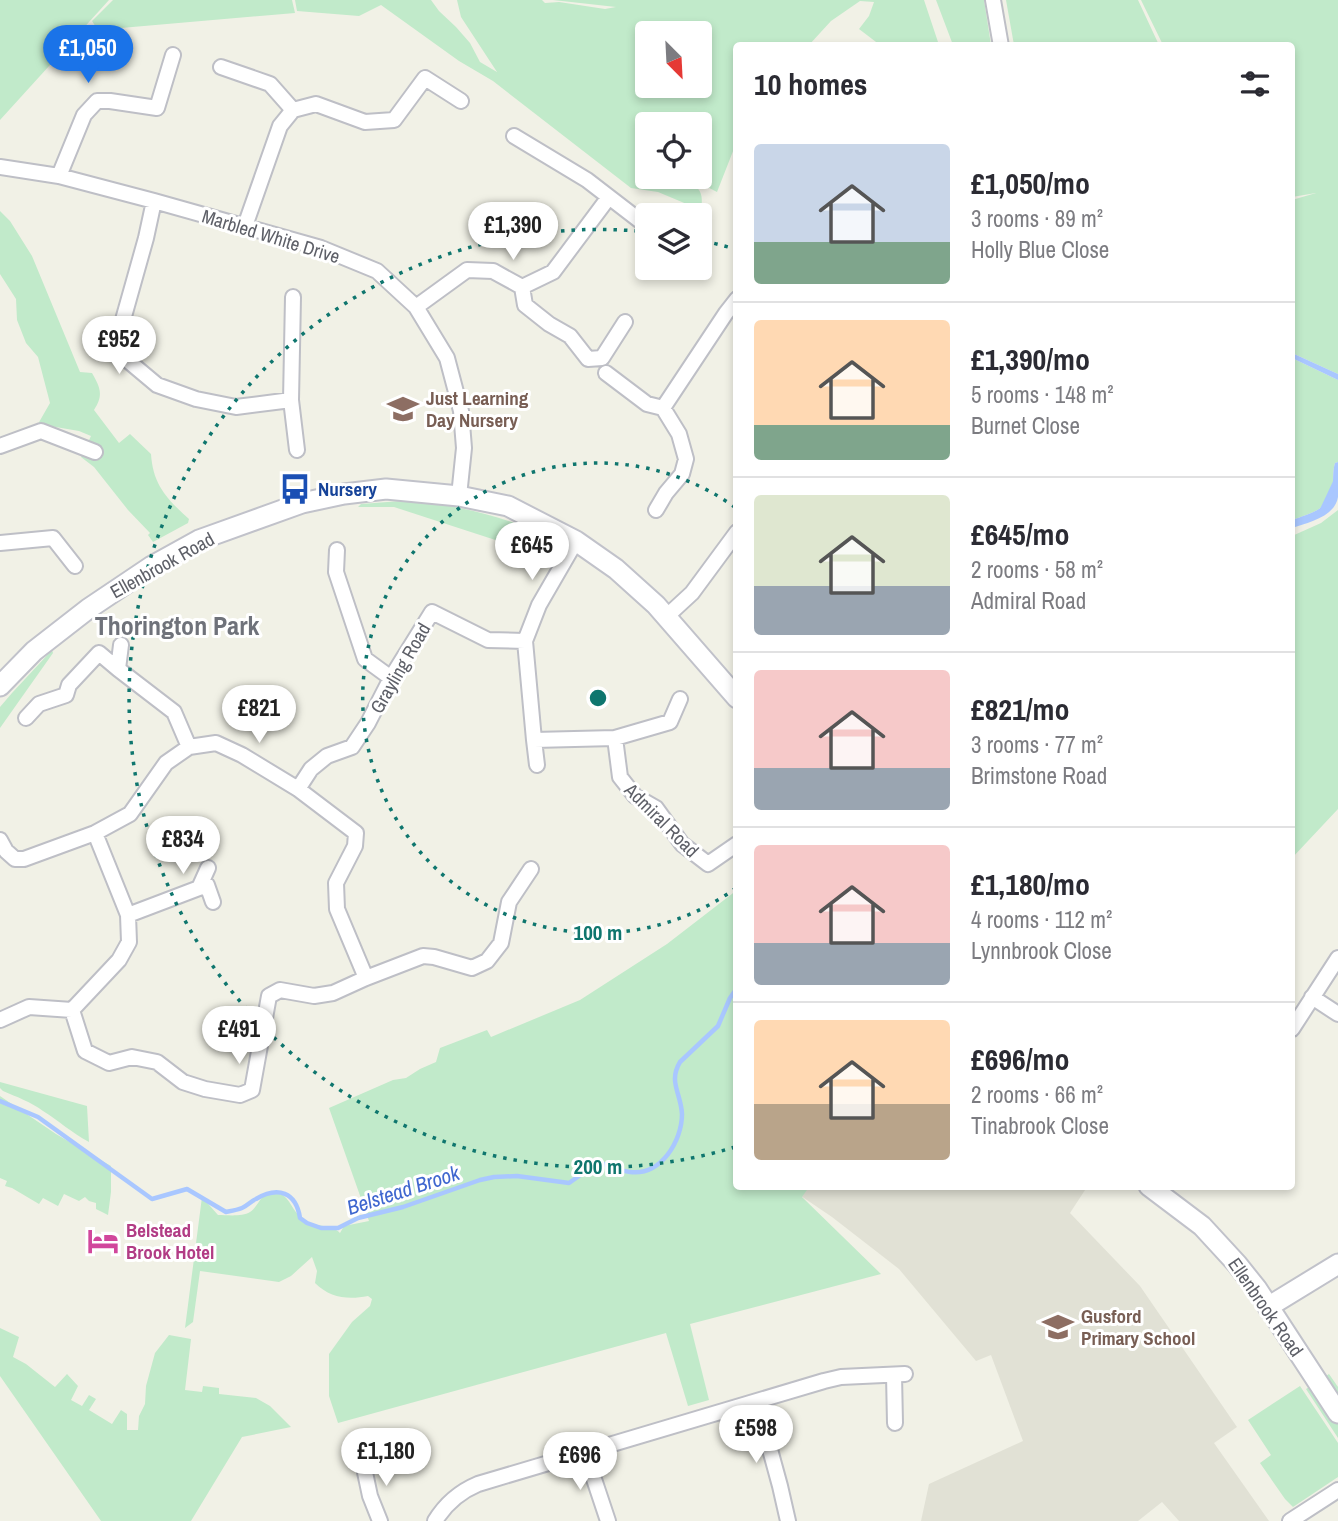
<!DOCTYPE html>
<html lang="en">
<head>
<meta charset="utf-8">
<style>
  :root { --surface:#fff; --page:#f2f2f3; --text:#2b2b33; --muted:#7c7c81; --line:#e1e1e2; --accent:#1a73e8 }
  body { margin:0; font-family:"Archivo Narrow",sans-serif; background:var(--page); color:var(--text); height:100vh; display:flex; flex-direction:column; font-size:26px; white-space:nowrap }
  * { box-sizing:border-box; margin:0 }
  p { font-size:23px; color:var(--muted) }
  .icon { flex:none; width:38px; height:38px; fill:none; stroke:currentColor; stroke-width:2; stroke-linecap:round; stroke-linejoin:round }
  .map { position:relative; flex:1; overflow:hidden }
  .panel { position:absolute; left:733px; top:42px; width:562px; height:1148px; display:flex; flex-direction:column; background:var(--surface); border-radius:7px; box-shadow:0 4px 10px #0003 }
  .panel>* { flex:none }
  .needle { width:46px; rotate:156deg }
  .fabs { position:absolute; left:635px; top:21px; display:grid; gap:14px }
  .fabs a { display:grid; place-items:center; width:77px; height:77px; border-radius:7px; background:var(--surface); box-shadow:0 4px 10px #0003; font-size:35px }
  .price { position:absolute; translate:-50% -60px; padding:0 16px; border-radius:24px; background:#fff; color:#222; font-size:23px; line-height:46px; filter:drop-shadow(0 2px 4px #0008) }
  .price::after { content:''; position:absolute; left:50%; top:42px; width:21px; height:16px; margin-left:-10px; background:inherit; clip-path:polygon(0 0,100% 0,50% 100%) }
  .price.selected { background:var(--accent); color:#fff }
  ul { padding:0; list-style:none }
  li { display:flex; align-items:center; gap:21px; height:175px; padding:0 21px }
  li+li { border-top:2px solid var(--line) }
  li span { display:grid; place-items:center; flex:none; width:196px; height:140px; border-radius:7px; color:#555 }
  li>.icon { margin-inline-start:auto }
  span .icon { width:84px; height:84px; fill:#fffc; stroke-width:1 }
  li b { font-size:30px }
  h2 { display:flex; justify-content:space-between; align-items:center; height:84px; padding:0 21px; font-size:30px }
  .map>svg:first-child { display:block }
</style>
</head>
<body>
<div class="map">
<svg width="1338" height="1521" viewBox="0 0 1338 1521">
  <rect width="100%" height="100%" fill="#f1f1e6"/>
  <path fill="#e1e1d5" d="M809 1186 1087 1187 1070 1213 1140 1286 1237 1427 1214 1443 1269 1521H1179L1162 1502 1138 1521H921L929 1484 1023 1441 991 1355 976 1361 899 1269 832 1217 801 1196Z"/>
  <path fill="#c1eaca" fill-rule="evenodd" d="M0 0H109L0 120Z
    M113 0H292L295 13 98 30 92 21Z
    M295 0H431L439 11 456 27 470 43 480 62 497 72 461 17 457 0H542L545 3 559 2 605 9 616 7 553 0H924L939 45H880L859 29 869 16 874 2 860 1 831 21 809 45 737 46V141L717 192 688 177H700V124H648V177H685C699 189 704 190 701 210L658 192 631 188 493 81 459 61 381 5 359 16 297 11ZM648 33H700V86H648Z
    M936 0H984L991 45H953Z
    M1006 0H1138L1159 45H1014Z
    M1141 0H1338V374L1292 353V200L1316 193 1292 197V46L1163 45Z
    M0 211 10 221 32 256 80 372 92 373C100 387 104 395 94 410L119 443 130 434 151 454C153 485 167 499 189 519L188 523 153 542 148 535 150 533 128 510 94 467 81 457 91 436 79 431 38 424 50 403 38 357 26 343 17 320 16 299 0 274Z
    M1292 358 1338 380V462L1335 463C1332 473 1334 482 1332 492 1326 511 1308 514 1292 520Z
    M414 500C455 506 494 514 533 530 538 532 548 535 553 539 558 544 558 554 557 560L394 507H358L361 504Z
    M1338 510V809L1292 858V536L1321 523Z
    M52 650 53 653 0 728V707L12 693Z
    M737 890V1186L809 1187 802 1197 881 1274 690 1324 709 1400 688 1406 666 1333 338 1423 329 1396V1354L352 1322 370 1306 372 1299 368 1296C348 1300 330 1298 315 1283L317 1271 312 1257 291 1276 279 1282 200 1271 193 1322 185 1328 202 1197 218 1215C227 1215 242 1217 250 1212 260 1205 260 1192 274 1193 279 1193 280 1193 284 1196 292 1203 295 1215 305 1221 316 1228 331 1223 340 1233L344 1226 369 1221 329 1108 393 1080 406 1078 420 1069 436 1062 440 1048 487 1030 491 1037 580 1000 667 944Z
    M0 1082 87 1106 89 1142C72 1133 59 1121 43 1111 31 1102 17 1097 3 1091L0 1088Z
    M0 1096 56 1134 111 1166V1192L108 1215 96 1209V1203L89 1201 85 1197 79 1201 64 1194 58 1206 43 1198 39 1204 12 1188 5 1186 7 1181 0 1178Z
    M0 1328 19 1337 13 1357 26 1364 55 1387 67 1374 78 1386 71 1400 82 1406 89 1395 96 1399 89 1410 112 1424 121 1410 127 1414V1430H138L139 1416 145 1404 146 1386 155 1353 169 1335 191 1339 185 1390 202 1392 203 1386 219 1388V1394L256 1398 270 1406 291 1427 242 1437 191 1521H101L0 1376Z
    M1329 1374 1338 1387V1438L1306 1389Z
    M1300 1386 1338 1443V1477L1293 1507 1285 1499 1260 1463 1271 1455 1248 1420Z"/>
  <path fill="#a9c7ff" d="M1292 353 1338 374V380L1292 358Z
    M1338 462C1338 473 1338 486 1338 497 1335 517 1307 523 1292 528V520C1308 514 1326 511 1332 492 1334 482 1332 472 1335 463Z"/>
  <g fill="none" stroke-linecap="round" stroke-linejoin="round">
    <path stroke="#a9c7ff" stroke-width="4.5" d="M1322 510 1338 476
      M0 1101 38 1117 152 1199 187 1189 226 1212C231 1211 237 1210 242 1208 247 1206 251 1201 256 1199 278 1186 296 1192 300 1218L307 1223 321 1228H338L358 1218 403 1207 480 1180 494 1177 517 1176 569 1183 599 1162C608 1166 620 1171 630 1172 661 1176 682 1141 682 1114 681 1093 668 1082 680 1062L718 1026 730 998 737 988"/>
    <defs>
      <path id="street" d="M993 0 1001 46
        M221 67 270 84 293 110
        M514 136 587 180 648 227
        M0 167 59 176 154 201 321 248 377 271 416 307 447 358 461 411 464 448 459 496
        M59 176 84 115 97 101H110L157 108 173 55
        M154 201 146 238 121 327 120 340 126 359 157 385 196 399 236 407 291 400
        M245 226 280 126 293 110 316 104 365 122 394 120 425 78 461 101
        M522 287 525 305 549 324 570 336 588 359 602 358 625 322
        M293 297 291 400 297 450
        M416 307 467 270 493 271 522 287 553 272 609 197
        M606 373 647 404 663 408 726 313 737 299
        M0 446 41 431 95 452
        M656 510 666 493 682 474 686 459 679 434 663 408
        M576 541 539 605 525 641 534 740 615 738 620 777 635 796 656 808 682 844 708 864 737 844
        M0 543 53 538 75 566
        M337 550 336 572 365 659 391 678
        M666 617 692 593 737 532
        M121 645 118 669 174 712 189 747
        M26 718 39 704 66 695 69 685 99 653 118 669
        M615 738 670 722 680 699
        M534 740 537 765
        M298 789 311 769 327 756 352 747 368 723 391 678 432 612 488 640 525 641
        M0 840 6 851 15 859H24L95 833 130 814 166 763 189 747 216 743 242 755 298 789 356 833 355 846 336 883 337 909 366 978
        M199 888 208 868
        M128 915 207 885 213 902
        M1312 997 1338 1014
        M72 1010 85 1051 109 1063 132 1057 157 1062 183 1082 205 1089 240 1095 252 1090 269 996 280 990 314 996 333 993 366 978 423 956 434 957 472 968 487 961 501 943 509 902 531 869
        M72 1010 119 960 129 942 128 915 95 833
        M0 1020 29 1007 72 1010
        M1292 1029 1338 958
        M894 1375 895 1423
        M757 1402 780 1486 788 1521
        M585 1452 608 1521
        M363 1463 370 1496 380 1521
        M435 1521C446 1503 459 1492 478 1484L824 1381 841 1377 905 1374
        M1290 1521 1338 1490"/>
      <path id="secondary" d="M0 686 34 651 88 609 152 566 199 540 302 503 344 494 386 489 459 496 508 506 576 541 616 569 656 605 737 698
        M1149 1186 1202 1226 1237 1264 1257 1289 1338 1413
        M1268 1307 1338 1264"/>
    </defs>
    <use href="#street" stroke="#bebfc6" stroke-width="18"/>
    <use href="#secondary" stroke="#c1c2ca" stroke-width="23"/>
    <use href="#street" stroke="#fff" stroke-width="14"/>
    <use href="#secondary" stroke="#fff" stroke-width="19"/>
  </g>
  <g fill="none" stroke="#0f766e" stroke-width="3.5" stroke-dasharray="3.5 7">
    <path d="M736 888A235 235 0 1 1 736 508"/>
    <path d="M735 1147A469 469 0 1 1 647 232M704 241A469 469 0 0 1 735 249"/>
  </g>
  <defs>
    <symbol id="school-bare" viewBox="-9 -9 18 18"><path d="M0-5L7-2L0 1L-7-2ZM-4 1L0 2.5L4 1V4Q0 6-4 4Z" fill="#8d6e63" stroke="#fff" stroke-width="2.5" paint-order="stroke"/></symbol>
    <symbol id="bus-bare" viewBox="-9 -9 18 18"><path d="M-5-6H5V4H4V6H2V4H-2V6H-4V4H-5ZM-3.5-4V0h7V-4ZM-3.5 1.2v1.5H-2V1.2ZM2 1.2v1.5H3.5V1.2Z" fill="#1a4fb4" stroke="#fff" stroke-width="2.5" paint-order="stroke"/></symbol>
    <symbol id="hotel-bare" viewBox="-9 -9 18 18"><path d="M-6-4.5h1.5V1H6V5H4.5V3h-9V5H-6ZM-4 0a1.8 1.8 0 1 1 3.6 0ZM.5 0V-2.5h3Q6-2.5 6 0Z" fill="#d1479c" stroke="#fff" stroke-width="2.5" paint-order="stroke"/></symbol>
  </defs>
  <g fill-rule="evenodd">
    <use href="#school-bare" x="381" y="387" width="44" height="44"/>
    <use href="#bus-bare" x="273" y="467" width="44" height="44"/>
    <use href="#hotel-bare" x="81" y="1219" width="44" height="44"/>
    <use href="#school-bare" x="1036" y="1305" width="44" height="44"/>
  </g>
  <g text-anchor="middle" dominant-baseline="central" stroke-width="6" stroke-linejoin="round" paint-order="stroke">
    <g font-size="19" fill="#5e6068" stroke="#fff">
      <text transform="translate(271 236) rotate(17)">Marbled White Drive</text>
      <text transform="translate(162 565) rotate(-29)">Ellenbrook Road</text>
      <text transform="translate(400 668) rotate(-60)">Grayling Road</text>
      <text transform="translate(662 820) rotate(45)">Admiral Road</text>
      <text transform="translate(1266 1307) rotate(55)">Ellenbrook Road</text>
    </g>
    <g font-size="19" font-weight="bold" fill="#785e54" stroke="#fff" text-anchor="start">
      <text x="426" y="398">Just Learning<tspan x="426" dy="22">Day Nursery</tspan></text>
      <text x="1081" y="1316">Gusford<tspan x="1081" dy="22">Primary School</tspan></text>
    </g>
    <g font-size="19" font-weight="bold" fill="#164399" stroke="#fff" text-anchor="start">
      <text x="318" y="489">Nursery</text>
    </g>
    <g font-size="19" font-weight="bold" fill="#b23c85" stroke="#fff" text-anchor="start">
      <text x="126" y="1230">Belstead<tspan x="126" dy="22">Brook Hotel</tspan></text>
    </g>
    <g font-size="21" font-style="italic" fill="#3f67cf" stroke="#fff">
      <text transform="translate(403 1190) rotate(-18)">Belstead Brook</text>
    </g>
    <g font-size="26" font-weight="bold" fill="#6f727a" stroke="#fff">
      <text x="177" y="625">Thorington Park</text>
    </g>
  </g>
  <circle cx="598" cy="698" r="10" fill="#0f766e" stroke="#fff" stroke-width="3.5"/>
  <g font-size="21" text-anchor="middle" font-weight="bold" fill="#0f766e" stroke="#fff" stroke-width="6" stroke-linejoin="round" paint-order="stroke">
    <text x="598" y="940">100 m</text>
    <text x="598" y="1174">200 m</text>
  </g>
</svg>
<div class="fabs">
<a><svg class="needle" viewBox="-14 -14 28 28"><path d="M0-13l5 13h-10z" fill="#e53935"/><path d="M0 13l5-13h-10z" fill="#7c7c81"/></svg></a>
<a><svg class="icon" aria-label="locate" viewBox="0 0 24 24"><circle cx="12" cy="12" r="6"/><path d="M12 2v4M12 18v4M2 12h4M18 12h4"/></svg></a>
<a><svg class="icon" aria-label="layers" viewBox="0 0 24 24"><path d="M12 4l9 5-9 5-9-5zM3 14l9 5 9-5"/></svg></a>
</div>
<b class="price selected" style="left:88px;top:85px">£1,050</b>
<b class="price" style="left:513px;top:262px">£1,390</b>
<b class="price" style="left:119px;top:376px">£952</b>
<b class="price" style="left:532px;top:582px">£645</b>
<b class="price" style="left:259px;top:745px">£821</b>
<b class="price" style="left:183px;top:876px">£834</b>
<b class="price" style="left:239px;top:1066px">£491</b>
<b class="price" style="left:756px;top:1465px">£598</b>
<b class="price" style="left:386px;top:1488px">£1,180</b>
<b class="price" style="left:580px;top:1492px">£696</b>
<section class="panel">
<h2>10 homes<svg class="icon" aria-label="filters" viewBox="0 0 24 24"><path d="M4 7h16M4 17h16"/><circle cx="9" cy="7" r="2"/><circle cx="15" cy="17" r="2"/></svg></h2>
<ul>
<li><span style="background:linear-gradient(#c9d6e8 70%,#7fa58c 0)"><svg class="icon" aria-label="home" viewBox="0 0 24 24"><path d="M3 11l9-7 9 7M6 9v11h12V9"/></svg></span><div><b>£1,050/mo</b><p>3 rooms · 89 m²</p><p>Holly Blue Close</p></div></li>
<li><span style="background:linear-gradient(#ffd9b3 75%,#7fa58c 0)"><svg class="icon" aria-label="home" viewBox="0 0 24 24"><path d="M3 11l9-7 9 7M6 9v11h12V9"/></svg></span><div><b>£1,390/mo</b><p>5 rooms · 148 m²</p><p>Burnet Close</p></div></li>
<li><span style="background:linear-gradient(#dfe7d0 65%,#9aa5b1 0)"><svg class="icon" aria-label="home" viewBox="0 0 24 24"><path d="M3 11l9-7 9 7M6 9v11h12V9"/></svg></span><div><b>£645/mo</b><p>2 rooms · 58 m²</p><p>Admiral Road</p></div></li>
<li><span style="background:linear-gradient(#f6c9c9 70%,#9aa5b1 0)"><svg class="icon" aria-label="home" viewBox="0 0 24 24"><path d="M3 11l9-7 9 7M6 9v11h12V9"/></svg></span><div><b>£821/mo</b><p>3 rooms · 77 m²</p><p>Brimstone Road</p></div></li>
<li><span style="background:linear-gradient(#f6c9c9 70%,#9aa5b1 0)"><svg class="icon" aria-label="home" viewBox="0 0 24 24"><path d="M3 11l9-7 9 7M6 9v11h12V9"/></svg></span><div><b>£1,180/mo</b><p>4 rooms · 112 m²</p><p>Lynnbrook Close</p></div></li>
<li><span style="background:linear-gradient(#ffd9b3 60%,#b9a48a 0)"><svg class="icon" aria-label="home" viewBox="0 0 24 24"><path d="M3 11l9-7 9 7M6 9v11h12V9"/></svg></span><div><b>£696/mo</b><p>2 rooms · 66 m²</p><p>Tinabrook Close</p></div></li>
</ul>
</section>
</div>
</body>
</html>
